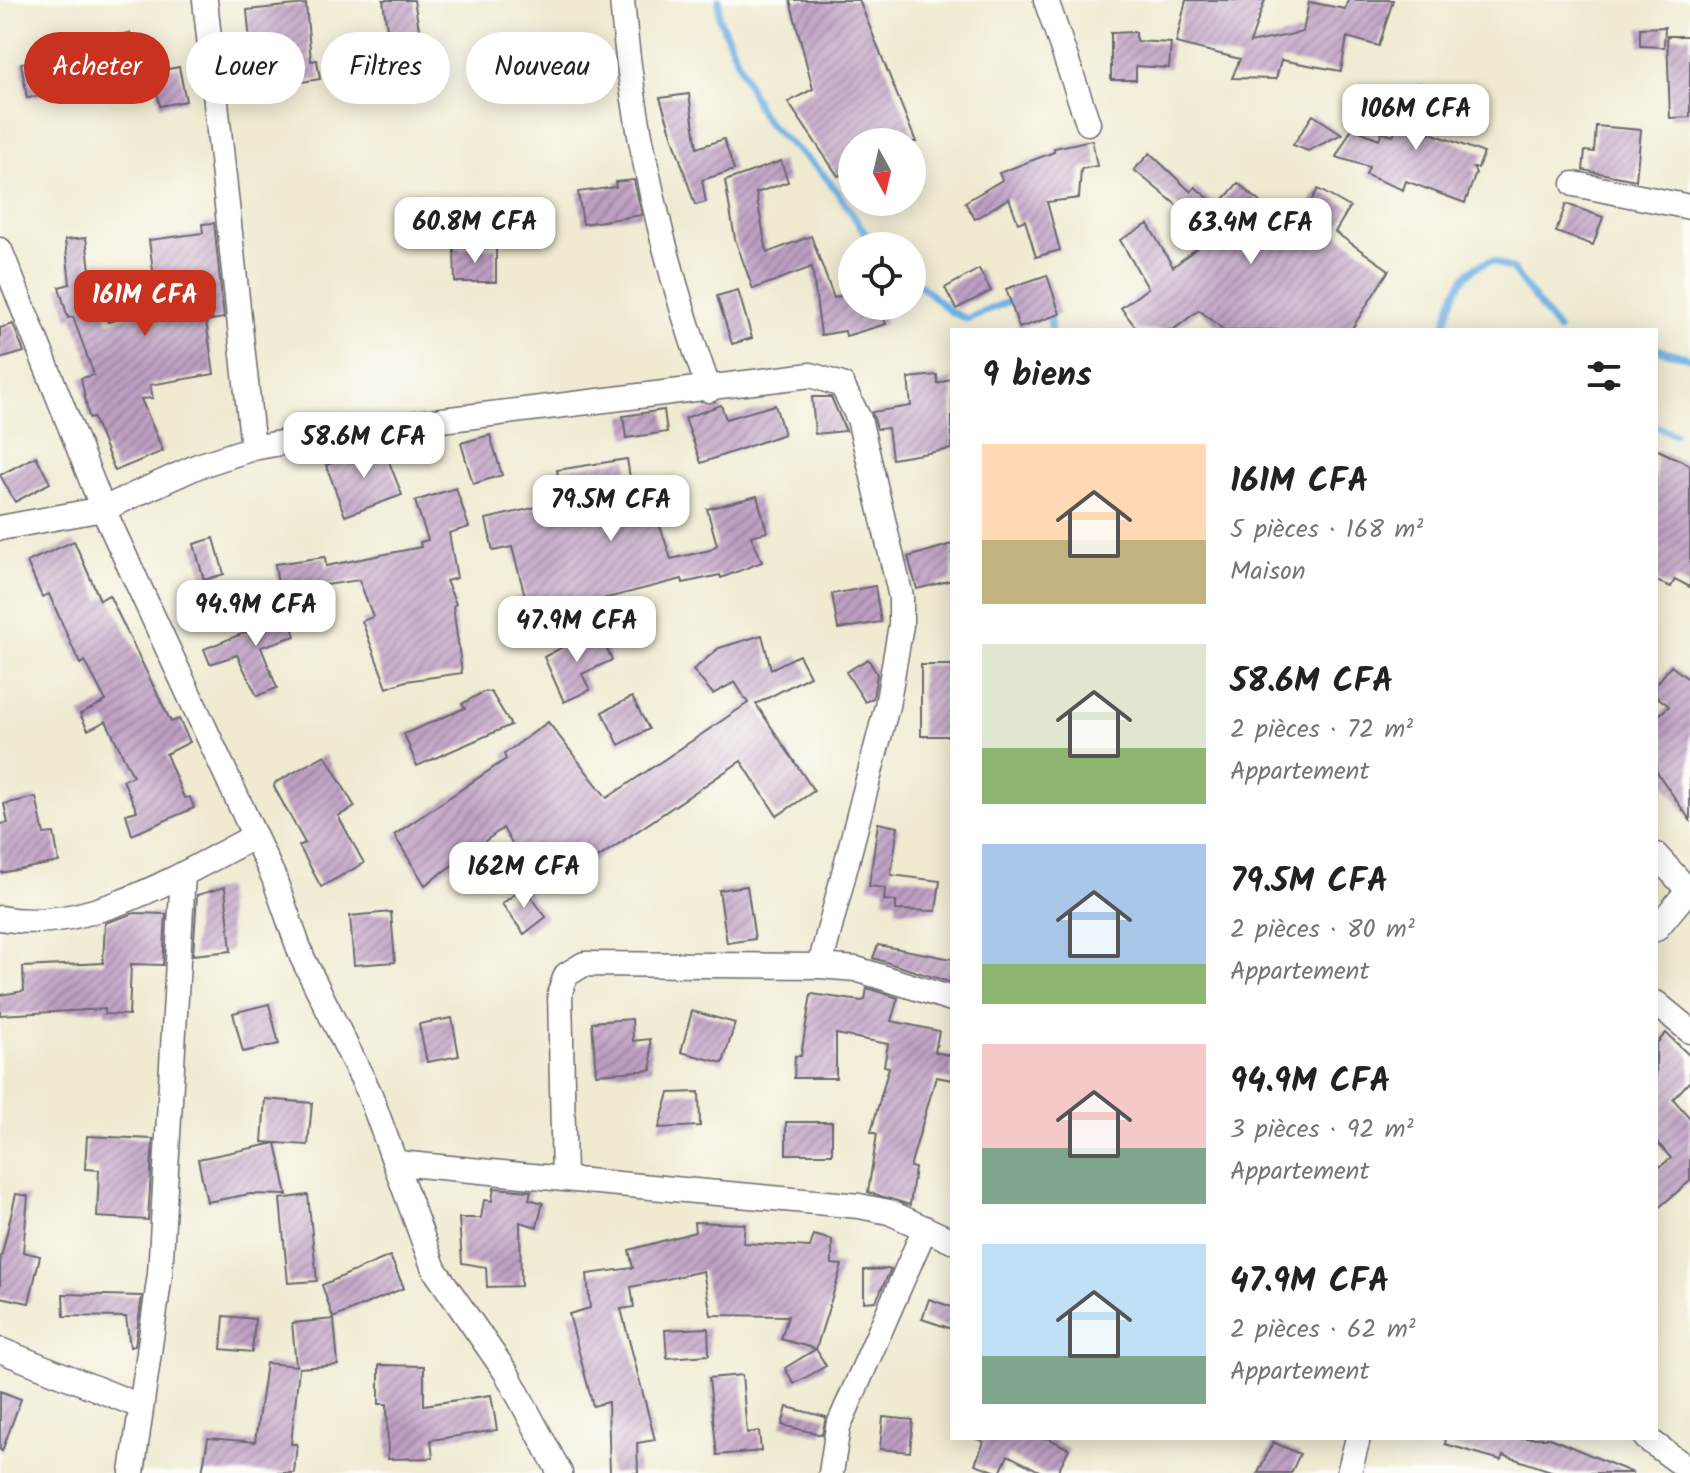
<!DOCTYPE html>
<html lang="fr">
<head>
<meta charset="utf-8">
<style>
  :root { --surface:#fff; --page:#f6f6f6; --text:#222; --muted:#767676; --accent:#c8321e }
  body { margin:0; font-family:Kalam,sans-serif; background:var(--page); color:var(--text); height:100vh; display:flex; flex-direction:column; font-size:30px; white-space:nowrap }
  * { box-sizing:border-box; margin:0 }
  p { font-size:26px; color:var(--muted) }
  .icon { flex:none; width:44px; height:44px; fill:none; stroke:currentColor; stroke-width:2; stroke-linecap:round; stroke-linejoin:round }
  .map { position:relative; flex:1; overflow:hidden }
  .side { position:absolute; left:950px; top:328px; width:708px; height:1112px; display:flex; flex-direction:column; background:var(--surface); border-radius:0px; box-shadow:0 4px 20px #0003 }
  .side>* { flex:none }
  .banner { position:absolute; left:24px; top:32px; width:760px; height:72px; display:flex; gap:16px }
  .needle { width:52px; rotate:172deg }
  .controls { position:absolute; left:838px; top:128px; display:grid; gap:16px }
  .controls a { display:grid; place-items:center; width:88px; height:88px; border-radius:50%; background:var(--surface); box-shadow:0 4px 20px #0003; font-size:40px }
  .price { position:absolute; translate:-50% -68px; padding:0 18px; border-radius:16px; background:#fff; color:#222; font-size:26px; line-height:52px; filter:drop-shadow(0 2px 4px #0008) }
  .price::after { content:''; position:absolute; left:50%; top:48px; width:24px; height:18px; margin-left:-12px; background:inherit; clip-path:polygon(0 0,100% 0,50% 100%) }
  .price.on { background:var(--accent); color:#fff }
  ul { padding:0; list-style:none }
  li { display:flex; align-items:center; gap:24px; height:200px; padding:0 32px }
  li span { display:grid; place-items:center; flex:none; width:224px; height:160px; border-radius:0px; color:#555 }
  li>.icon { margin-inline-start:auto }
  span .icon { width:96px; height:96px; fill:#fffc; stroke-width:1 }
  li b { font-size:34px }
  h2 { display:flex; justify-content:space-between; align-items:center; height:96px; padding:0 32px; font-size:34px }
  .chip { padding:0 28px; border-radius:36px; background:var(--surface); box-shadow:0 4px 20px #0003; font-size:28px; line-height:72px }
  .chip.on { background:var(--accent); color:#fff }
  .map>svg:first-child { display:block }
</style>
</head>
<body>
<div class="map">
<svg width="1690" height="1473" viewBox="0 0 1690 1473">
  <defs>
    <pattern id="building-hatch" width="6" height="6" patternUnits="userSpaceOnUse" patternTransform="scale(2)"><rect width="6" height="6" fill="#be9fc3"/><path d="M-1 1l2-2M0 6l6-6M5 7l2-2" fill="none" stroke="#9a81a0"/></pattern>
  </defs>
  <rect width="100%" height="100%" fill="#fdfcf7"/>
  <filter id="ink" filterUnits="userSpaceOnUse"><feTurbulence type="fractalNoise" baseFrequency=".0125" numOctaves="2"/><feDisplacementMap in="SourceGraphic" scale="16" xChannelSelector="R" yChannelSelector="G"/><feConvolveMatrix kernelMatrix="1 2 1 2 8 2 1 2 1" color-interpolation-filters="sRGB"/></filter>
  <filter id="wash" filterUnits="userSpaceOnUse"><feTurbulence type="fractalNoise" baseFrequency=".006" numOctaves="4" result="noise"/><feDisplacementMap in="SourceGraphic" scale="32" xChannelSelector="R" yChannelSelector="G"/><feGaussianBlur stdDeviation="1.8" result="paint"/><feColorMatrix in="noise" values="0 0 0 0 0 0 0 0 0 0 0 0 0 0 0 0 0 1.4 0 .05"/><feComposite in="paint" operator="in"/></filter>
  <g filter="url(#wash)">
    <rect width="100%" height="100%" fill="#efead0"/>
    <g fill="none" stroke-linecap="round" stroke-linejoin="round">
      <path stroke="#6eb0e3" stroke-width="7" d="M719 0V18L760 112C777 138 803 152 823 174 843 196 856 222 874 246
        M912 278 951 312 967 319 1019 297
        M1049 308 1051 330
        M1443 330C1452 301 1458 268 1492 261L1512 269 1558 330
        M1656 349 1690 358
        M1656 426 1674 434"/>
    </g>
    <g id="blocks">
      <path fill="url(#building-hatch)" d="M383 0H414L422 46 390 51Z
        M790 0H859L916 142H852V170L838 176 788 102 813 89Z
        M1186 0H1265L1250 43 1303 32 1309 2 1345 9 1348 0H1393L1379 46 1347 37 1341 71 1281 60 1276 79 1232 78 1240 59 1176 43Z
        M306 4 311 61 317 60 320 79 289 84 285 53 251 56 247 10Z
        M1665 27 1664 47 1640 46V28Z
        M1136 32V41L1171 43 1169 68 1136 66V80H1111V33Z
        M130 33 137 80 112 85 104 37Z
        M1667 36H1690V117L1670 118Z
        M63 56 69 91 27 98 21 63Z
        M179 67 186 101 160 106 153 72Z
        M1420 84 1445 97 1428 132 1484 153 1478 168H1473L1476 173 1465 203 1406 181 1403 190 1366 175 1369 167 1336 157 1352 128 1379 139 1382 132 1393 136 1413 88 1417 91Z
        M689 94 697 148 724 139 734 170 702 180 706 202 695 205 660 98Z
        M1313 115 1342 134 1308 151 1293 145Z
        M1596 126 1641 130 1636 180 1583 170 1585 151 1594 152Z
        M1092 140 1097 166 1081 169 1079 198 1047 202 1060 250 1036 257 1025 220 1018 223 1009 198 975 219 965 202 1002 180 999 173 1054 152V148Z
        M1150 153 1191 192 1195 187 1218 206 1238 183 1304 241 1297 226 1318 189 1350 207 1335 232 1389 270 1351 330H1224L1199 310 1173 330H1138L1121 308 1148 288 1120 240 1148 224 1173 267 1213 235 1134 170Z
        M781 161 788 182 756 193 767 253 811 236 834 298 852 292V306H880L886 324 846 336 845 331 821 335 812 267 753 289 735 239 725 181Z
        M634 180 642 215 583 224 578 192 616 187 615 182Z
        M1566 204 1603 217 1593 245 1556 232Z
        M214 223 224 318 206 321 214 374 150 385 153 398 141 399 163 451 115 471 93 417 89 418 81 378 94 375 73 317 68 318 59 287 70 284 65 240 86 238 91 278 95 277 108 322 158 308 149 240 203 233 202 224Z
        M454 248H496V282H455Z
        M979 269 991 291 956 309 945 288Z
        M1047 275 1060 314 1019 328 1006 289Z
        M738 290 752 338 732 344 717 296Z
        M13 324 24 352 0 359V328Z
        M937 375 938 384 952 378V449L892 459 888 428 877 429 872 412 911 406 908 378Z
        M812 397H831L846 431 815 434Z
        M721 405 726 419 775 405 784 434 701 463 685 418Z
        M664 410 667 432 626 438 623 416Z
        M490 435 502 475 473 484 461 443Z
        M382 444 402 495 345 516 326 465Z
        M1656 449 1690 465V587L1675 579 1671 587 1656 581Z
        M36 456 50 483 15 502 0 475Z
        M627 459 636 515 655 511 671 559 710 550 717 545 707 509 757 496 767 532 751 536 762 562 721 578 720 575 683 583 682 579 512 622 507 601 525 596 512 547 493 551 486 519 562 501 557 470Z
        M456 488 469 527 449 533 457 578 446 581 456 604 453 606 462 673 406 681 387 688 362 621 373 617 359 580 279 592 275 564 325 557 326 566 421 547 420 542 428 540 415 501Z
        M214 538 224 574 204 580 194 544Z
        M74 541 100 600 109 595 171 722 179 719 190 742 166 754 184 798 190 797 194 808 132 835 126 814 137 811 123 780 133 776 106 721 88 730 80 714 106 701 85 661 80 664 49 594 42 597 27 562Z
        M952 544V580L917 589 908 557Z
        M875 586 881 622 838 629 832 594Z
        M284 601 295 636 261 647 277 688 257 696 237 655 210 664 204 649 269 623 264 607Z
        M598 628 612 660 582 674 590 690 564 702 544 657Z
        M762 635 771 669 799 655 810 676 756 704 814 791 777 816 741 761 568 878 547 848 522 862 503 828 425 885 394 835 506 759 504 754 548 722 607 798 748 703 735 682 713 694 693 670 719 648Z
        M868 659 877 674 873 698 865 702 846 672Z
        M921 665H952V736H921Z
        M1671 666 1690 680V820L1656 771V718L1669 706 1656 696V685Z
        M483 692H491L511 725 417 766 404 734 465 708 462 704Z
        M632 697 649 729 619 745 602 712Z
        M325 755 355 807 338 816 364 863 321 887 299 846 305 843 274 787 275 783Z
        M36 797 44 834 54 833 59 862 0 873V824L8 823 4 804Z
        M878 823 898 827 891 875 940 881 936 911 896 910V901L884 900 885 888 869 886Z
        M747 886 755 939 727 943 719 890Z
        M225 887 231 951 193 955 197 895Z
        M524 887 546 917 524 934 502 904Z
        M391 912 395 962 354 965 350 916Z
        M135 913 166 914 163 965 131 964 129 1015 105 1014V1009L0 1015V995L24 991 23 967 103 963 105 923Z
        M878 945 952 959V983L873 958Z
        M867 988 898 998 891 1021 939 1031 935 1052 952 1056V1080L936 1077 910 1167 915 1168 910 1205 868 1192 877 1134 871 1132 889 1067 884 1066 888 1044 836 1034V1078H794L795 1056H801L811 994 861 1001 865 1000Z
        M269 1004 279 1044 243 1052 233 1013Z
        M692 1011 735 1023 723 1063 681 1052Z
        M452 1018 459 1056 427 1062 419 1024Z
        M632 1019 633 1041 650 1039 652 1070 596 1074 592 1022Z
        M1666 1033 1690 1056V1081L1673 1099 1690 1118V1181L1656 1210V1170L1671 1158 1656 1141V1044Z
        M699 1092 700 1126 659 1128 669 1093Z
        M265 1099 312 1103 308 1145 262 1142Z
        M786 1122H832V1154H786Z
        M87 1136 153 1139 148 1220 97 1217 99 1170 85 1169Z
        M276 1143 287 1195 250 1194 207 1202 198 1159Z
        M494 1188 531 1191 529 1199 543 1203 537 1227 520 1222 521 1286 487 1287 486 1267 462 1263 459 1218H481L484 1200 492 1201Z
        M16 1194 28 1196 23 1252 40 1256 29 1303 0 1297V1262Z
        M308 1195 317 1281 288 1283 280 1199Z
        M694 1222 745 1224 743 1243 810 1247 814 1235 832 1240V1264L842 1265 816 1349 781 1339 788 1316 711 1315 703 1271 631 1287 634 1307 621 1309 655 1440 637 1443 638 1473H610L608 1402 593 1406 569 1314 590 1308 587 1274 633 1268 629 1250 695 1232Z
        M390 1256 404 1288 333 1318 322 1285Z
        M891 1269 876 1301 864 1302V1270Z
        M63 1294 142 1296 135 1346 130 1347 126 1317 64 1316Z
        M929 1299 952 1307V1329L922 1319Z
        M224 1316 255 1319 252 1352 221 1349Z
        M334 1319 338 1365 299 1368 291 1444H297L294 1473H202L208 1438 255 1442 266 1363 296 1366 292 1323Z
        M708 1328 709 1355 667 1358 665 1330Z
        M816 1349 826 1366 794 1384 785 1368Z
        M379 1365 424 1366V1405L491 1395 497 1430 431 1440 433 1458 388 1459 387 1404H379Z
        M742 1375 747 1433 759 1431 761 1451 717 1455 709 1378Z
        M0 1391 21 1399 2 1451 0 1450Z
        M787 1407 826 1417 822 1435 782 1425Z
        M883 1417 913 1420 910 1452 880 1449Z
        M975 1438H1048L1069 1449 1057 1473H1043L1008 1455 1000 1473 975 1464 984 1442Z
        M1446 1438H1550L1633 1473H1557L1503 1455 1501 1460 1445 1444Z
        M1273 1442 1300 1454 1291 1473H1258Z"/>
    </g>
  </g>
  <g filter="url(#ink)">
    <use href="#blocks" fill-opacity="0" stroke="#6a686f" stroke-width="2"/>
    <g fill="none" stroke-linecap="round" stroke-linejoin="round">
      <defs>
        <path id="minor" d="M205 0 253 448
          M622 0C633 135 664 263 709 390
          M1046 0 1088 123
          M1574 184 1690 207
          M0 250 103 509 274 878 302 957 369 1092 434 1269 507 1374 560 1473
          M0 528 103 509 198 466 253 448 335 433 811 375 842 385 859 419 874 481 901 597V625L887 706 820 966
          M1656 855 1688 890
          M0 918C86 935 182 874 255 836
          M1656 929 1690 888
          M1656 1003 1690 1031
          M398 1163 564 1179 560 992 566 975 584 964 820 966 856 969 952 999
          M564 1179 859 1206 889 1212 952 1241
          M0 1350 140 1406
          M1646 1438 1690 1470
          M132 1473 160 1274 183 874
          M831 1473 838 1427 925 1228
          M1349 1473 1358 1438"/>
      </defs>
      <use href="#minor" stroke="#6a686f" stroke-width="27"/>
      <use href="#minor" stroke="#fff" stroke-width="24"/>
    </g>
  </g>
</svg>
<div class="controls">
<a><svg class="needle" viewBox="-14 -14 28 28"><path d="M0-13l5 13h-10z" fill="#e53935"/><path d="M0 13l5-13h-10z" fill="#767676"/></svg></a>
<a><svg class="icon" aria-label="locate" viewBox="0 0 24 24"><circle cx="12" cy="12" r="6"/><path d="M12 2v4M12 18v4M2 12h4M18 12h4"/></svg></a>
</div>
<b class="price" style="left:1416px;top:152px">106M CFA</b>
<b class="price" style="left:475px;top:265px">60.8M CFA</b>
<b class="price" style="left:1251px;top:266px">63.4M CFA</b>
<b class="price on" style="left:145px;top:338px">161M CFA</b>
<b class="price" style="left:364px;top:480px">58.6M CFA</b>
<b class="price" style="left:611px;top:543px">79.5M CFA</b>
<b class="price" style="left:256px;top:648px">94.9M CFA</b>
<b class="price" style="left:577px;top:664px">47.9M CFA</b>
<b class="price" style="left:524px;top:910px">162M CFA</b>
<div class="banner">
<a class="chip on">Acheter</a>
<a class="chip">Louer</a>
<a class="chip">Filtres</a>
<a class="chip">Nouveau</a>
</div>
<section class="side">
<h2>9 biens<svg class="icon" aria-label="filters" viewBox="0 0 24 24"><path d="M4 7h16M4 17h16"/><circle cx="9" cy="7" r="2"/><circle cx="15" cy="17" r="2"/></svg></h2>
<ul>
<li><span style="background:linear-gradient(#ffd9b3 60%,#c2b280 0)"><svg class="icon" aria-label="home" viewBox="0 0 24 24"><path d="M3 11l9-7 9 7M6 9v11h12V9"/></svg></span><div><b>161M CFA</b><p>5 pièces · 168 m²</p><p>Maison</p></div></li>
<li><span style="background:linear-gradient(#dfe7d0 65%,#8fb573 0)"><svg class="icon" aria-label="home" viewBox="0 0 24 24"><path d="M3 11l9-7 9 7M6 9v11h12V9"/></svg></span><div><b>58.6M CFA</b><p>2 pièces · 72 m²</p><p>Appartement</p></div></li>
<li><span style="background:linear-gradient(#a9c7e8 75%,#8fb573 0)"><svg class="icon" aria-label="home" viewBox="0 0 24 24"><path d="M3 11l9-7 9 7M6 9v11h12V9"/></svg></span><div><b>79.5M CFA</b><p>2 pièces · 80 m²</p><p>Appartement</p></div></li>
<li><span style="background:linear-gradient(#f6c9c9 65%,#7fa58c 0)"><svg class="icon" aria-label="home" viewBox="0 0 24 24"><path d="M3 11l9-7 9 7M6 9v11h12V9"/></svg></span><div><b>94.9M CFA</b><p>3 pièces · 92 m²</p><p>Appartement</p></div></li>
<li><span style="background:linear-gradient(#bfe0f5 70%,#7fa58c 0)"><svg class="icon" aria-label="home" viewBox="0 0 24 24"><path d="M3 11l9-7 9 7M6 9v11h12V9"/></svg></span><div><b>47.9M CFA</b><p>2 pièces · 62 m²</p><p>Appartement</p></div></li>
</ul>
</section>
</div>
</body>
</html>
